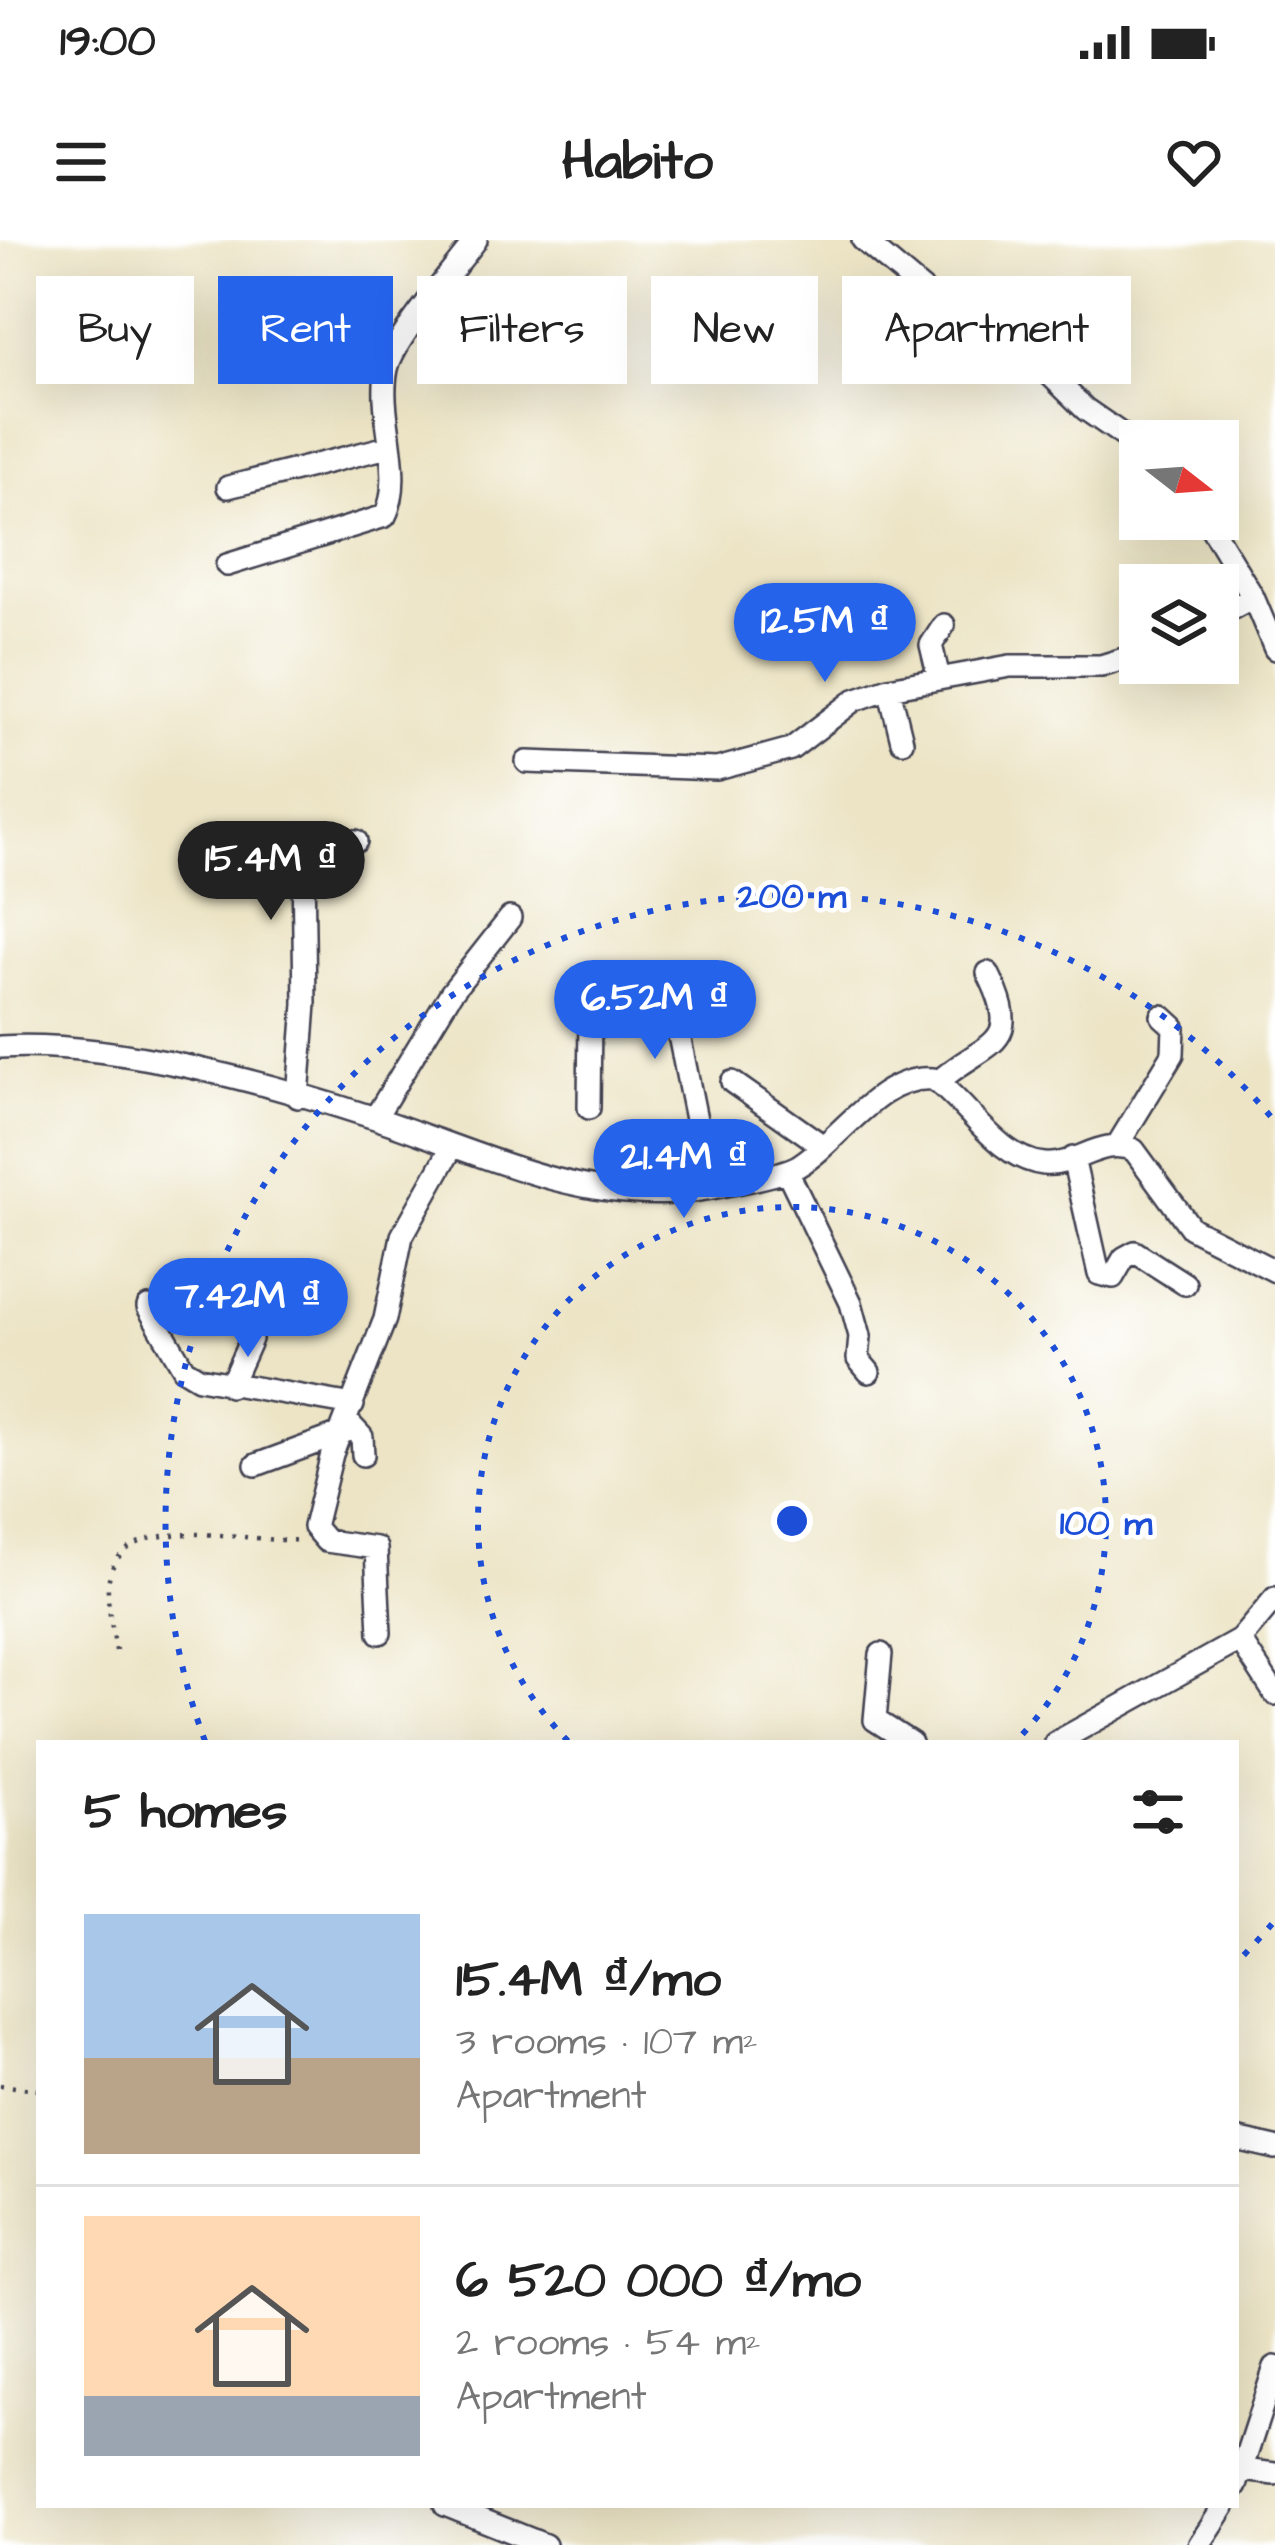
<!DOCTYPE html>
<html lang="en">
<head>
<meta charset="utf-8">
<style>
  :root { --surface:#fff; --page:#f6f6f6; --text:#222; --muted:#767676; --line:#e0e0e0; --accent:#2563eb }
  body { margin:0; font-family:"Architects Daughter",sans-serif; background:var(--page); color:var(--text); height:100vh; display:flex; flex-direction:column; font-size:45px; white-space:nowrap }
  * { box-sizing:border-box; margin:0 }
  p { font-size:39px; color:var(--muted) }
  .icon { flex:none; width:66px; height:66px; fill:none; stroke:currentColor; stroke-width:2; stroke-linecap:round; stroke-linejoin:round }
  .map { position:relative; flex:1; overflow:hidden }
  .side { position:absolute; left:36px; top:1500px; width:1203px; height:768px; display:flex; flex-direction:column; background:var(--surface); border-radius:0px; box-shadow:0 12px 48px #0002 }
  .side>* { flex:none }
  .guide { position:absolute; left:36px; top:36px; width:1203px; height:108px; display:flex; gap:24px }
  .needle { width:78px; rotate:107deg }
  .fabs { position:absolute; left:1119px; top:180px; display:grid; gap:24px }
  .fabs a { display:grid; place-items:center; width:120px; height:120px; border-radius:0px; background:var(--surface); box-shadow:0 12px 48px #0002; font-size:60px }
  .price { position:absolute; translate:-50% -102px; padding:0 27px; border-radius:42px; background:var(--accent); color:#fff; font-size:39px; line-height:78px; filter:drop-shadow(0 3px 6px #0008) }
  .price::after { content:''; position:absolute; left:50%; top:72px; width:36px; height:27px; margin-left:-18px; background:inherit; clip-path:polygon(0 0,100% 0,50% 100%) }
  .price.current { background:#222; color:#fff }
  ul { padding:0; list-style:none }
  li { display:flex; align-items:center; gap:36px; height:300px; padding:0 48px }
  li+li { border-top:3px solid var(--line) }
  li span { display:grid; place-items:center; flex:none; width:336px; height:240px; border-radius:0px; color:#555 }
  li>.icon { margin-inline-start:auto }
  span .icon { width:144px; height:144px; fill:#fffc; stroke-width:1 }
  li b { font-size:51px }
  h2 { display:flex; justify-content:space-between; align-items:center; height:144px; padding:0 48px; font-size:51px }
  .pill { padding:0 42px; border-radius:0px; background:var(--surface); box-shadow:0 12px 48px #0002; font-size:42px; line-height:108px }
  .pill.current { background:var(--accent); color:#fff }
  .status { display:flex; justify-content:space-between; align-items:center; height:84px; padding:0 60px; background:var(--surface); direction:ltr }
  .status svg { height:33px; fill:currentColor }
  header { display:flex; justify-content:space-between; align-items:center; height:156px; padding:0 48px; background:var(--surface); font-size:54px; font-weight:800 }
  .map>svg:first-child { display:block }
</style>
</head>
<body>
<div class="status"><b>19:00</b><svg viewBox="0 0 49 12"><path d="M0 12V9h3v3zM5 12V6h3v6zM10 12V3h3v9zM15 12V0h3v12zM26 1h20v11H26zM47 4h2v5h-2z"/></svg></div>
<header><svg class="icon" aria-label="menu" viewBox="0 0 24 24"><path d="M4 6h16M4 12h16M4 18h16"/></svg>Habito<svg class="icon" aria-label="heart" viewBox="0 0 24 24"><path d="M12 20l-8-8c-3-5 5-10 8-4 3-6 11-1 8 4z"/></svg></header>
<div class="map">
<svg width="1275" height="2305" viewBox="0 0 1275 2305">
  <rect width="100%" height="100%" fill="#fff"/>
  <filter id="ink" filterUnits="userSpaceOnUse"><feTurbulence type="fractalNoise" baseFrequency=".00833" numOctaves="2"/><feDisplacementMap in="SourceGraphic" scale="24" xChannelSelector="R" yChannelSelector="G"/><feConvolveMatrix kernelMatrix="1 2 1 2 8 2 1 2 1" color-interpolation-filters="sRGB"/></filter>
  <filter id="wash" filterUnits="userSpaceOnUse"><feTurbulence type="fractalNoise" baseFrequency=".004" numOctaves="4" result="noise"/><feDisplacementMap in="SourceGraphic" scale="48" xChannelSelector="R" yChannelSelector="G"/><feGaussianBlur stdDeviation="2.7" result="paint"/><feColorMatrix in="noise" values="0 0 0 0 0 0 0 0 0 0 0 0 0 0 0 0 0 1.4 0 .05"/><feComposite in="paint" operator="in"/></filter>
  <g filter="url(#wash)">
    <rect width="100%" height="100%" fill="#ece4c5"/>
  </g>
  <g filter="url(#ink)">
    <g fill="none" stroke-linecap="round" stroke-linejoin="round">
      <defs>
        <path id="minor" d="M863 0 938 63 1035 120 1085 169 1140 207
          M228 247 388 207
          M1206 279 1253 357 1275 409
          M227 325 385 276C406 235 377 174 387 129 393 99 455 29 476 0
          M1218 376 1253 357
          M939 438 931 405 944 385
          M889 448 902 501
          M527 522 717 529 791 509 855 460 889 448 1010 426H1101L1140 414
          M0 807C111 800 268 843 375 878 472 910 569 959 674 953 696 952 780 936 798 926 840 901 879 834 933 839 968 863 997 919 1044 924 1076 927 1101 896 1134 910L1191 988 1275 1031
          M732 842 823 906
          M938 842C986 799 1026 809 988 733
          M298 857 305 764 303 624 318 601H356
          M589 868 590 775 658 767 673 780 680 800 709 944
          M375 878 451 753 510 678
          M1117 906 1173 814 1174 787 1162 776
          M1073 918 1099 1034 1113 1037 1124 1018 1135 1012 1185 1044
          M787 931 851 1063 860 1096 858 1119 869 1132
          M148 1067 184 1129 199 1138 353 1165
          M230 1146 251 1099
          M347 1181 362 1197 363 1215
          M256 1225 343 1193
          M1275 1358 1240 1400 1275 1454
          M380 1393 376 1308 326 1301 314 1287 332 1214 385 1079 402 996 452 907
          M881 1414 875 1480 911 1503
          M1055 1503 1240 1400
          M1236 1899 1275 1908
          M1243 2230 1275 2234
          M1236 2246 1275 2127
          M445 2265 545 2305
          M1199 2305 1225 2265"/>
      </defs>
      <use href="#minor" stroke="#403f50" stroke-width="26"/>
      <path stroke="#403f50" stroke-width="4.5" stroke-dasharray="3 9" stroke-linecap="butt" d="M116 1411C113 1390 107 1367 108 1346 114 1265 250 1304 299 1300
        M0 1845 39 1850"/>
      <use href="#minor" stroke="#fff" stroke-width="21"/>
    </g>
  </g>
  <g fill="none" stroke="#1d4ed8" stroke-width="6" stroke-dasharray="6 12">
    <path d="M568 1501A314 314 0 1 1 1016 1501"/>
    <path d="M1272 1684A627 627 0 0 1 1239 1720M205 1501A627 627 0 0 1 1272 878"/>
  </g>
  <circle cx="792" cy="1281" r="18" fill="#1d4ed8" stroke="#fff" stroke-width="6"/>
  <g font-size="36" text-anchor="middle" font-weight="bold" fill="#1d4ed8" stroke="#fff" stroke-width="9" stroke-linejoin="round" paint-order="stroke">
    <text x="792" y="667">200 m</text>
    <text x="1106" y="1294">100 m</text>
  </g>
</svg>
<div class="fabs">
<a><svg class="needle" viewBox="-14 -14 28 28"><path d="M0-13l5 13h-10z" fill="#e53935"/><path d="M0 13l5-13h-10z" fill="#767676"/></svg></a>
<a><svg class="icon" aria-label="layers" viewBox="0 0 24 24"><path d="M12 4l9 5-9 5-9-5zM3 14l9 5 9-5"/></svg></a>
</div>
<b class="price" style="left:825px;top:445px">12.5M ₫</b>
<b class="price current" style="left:271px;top:683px">15.4M ₫</b>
<b class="price" style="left:655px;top:822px">6.52M ₫</b>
<b class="price" style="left:684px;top:981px">21.4M ₫</b>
<b class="price" style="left:248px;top:1120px">7.42M ₫</b>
<div class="guide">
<a class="pill">Buy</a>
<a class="pill current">Rent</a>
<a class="pill">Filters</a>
<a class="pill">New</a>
<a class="pill">Apartment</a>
</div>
<section class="side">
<h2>5 homes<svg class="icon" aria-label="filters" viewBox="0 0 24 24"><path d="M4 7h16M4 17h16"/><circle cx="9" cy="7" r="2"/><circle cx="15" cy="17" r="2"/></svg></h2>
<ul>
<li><span style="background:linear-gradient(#a9c7e8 60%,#b9a48a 0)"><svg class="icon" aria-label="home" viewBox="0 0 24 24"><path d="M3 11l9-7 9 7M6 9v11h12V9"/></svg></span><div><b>15.4M ₫/mo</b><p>3 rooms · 107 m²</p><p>Apartment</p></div></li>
<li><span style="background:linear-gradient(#ffd9b3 75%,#9aa5b1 0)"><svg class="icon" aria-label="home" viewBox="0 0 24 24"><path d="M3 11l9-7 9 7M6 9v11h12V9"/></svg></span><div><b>6 520 000 ₫/mo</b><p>2 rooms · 54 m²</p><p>Apartment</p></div></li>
</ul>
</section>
</div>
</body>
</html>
